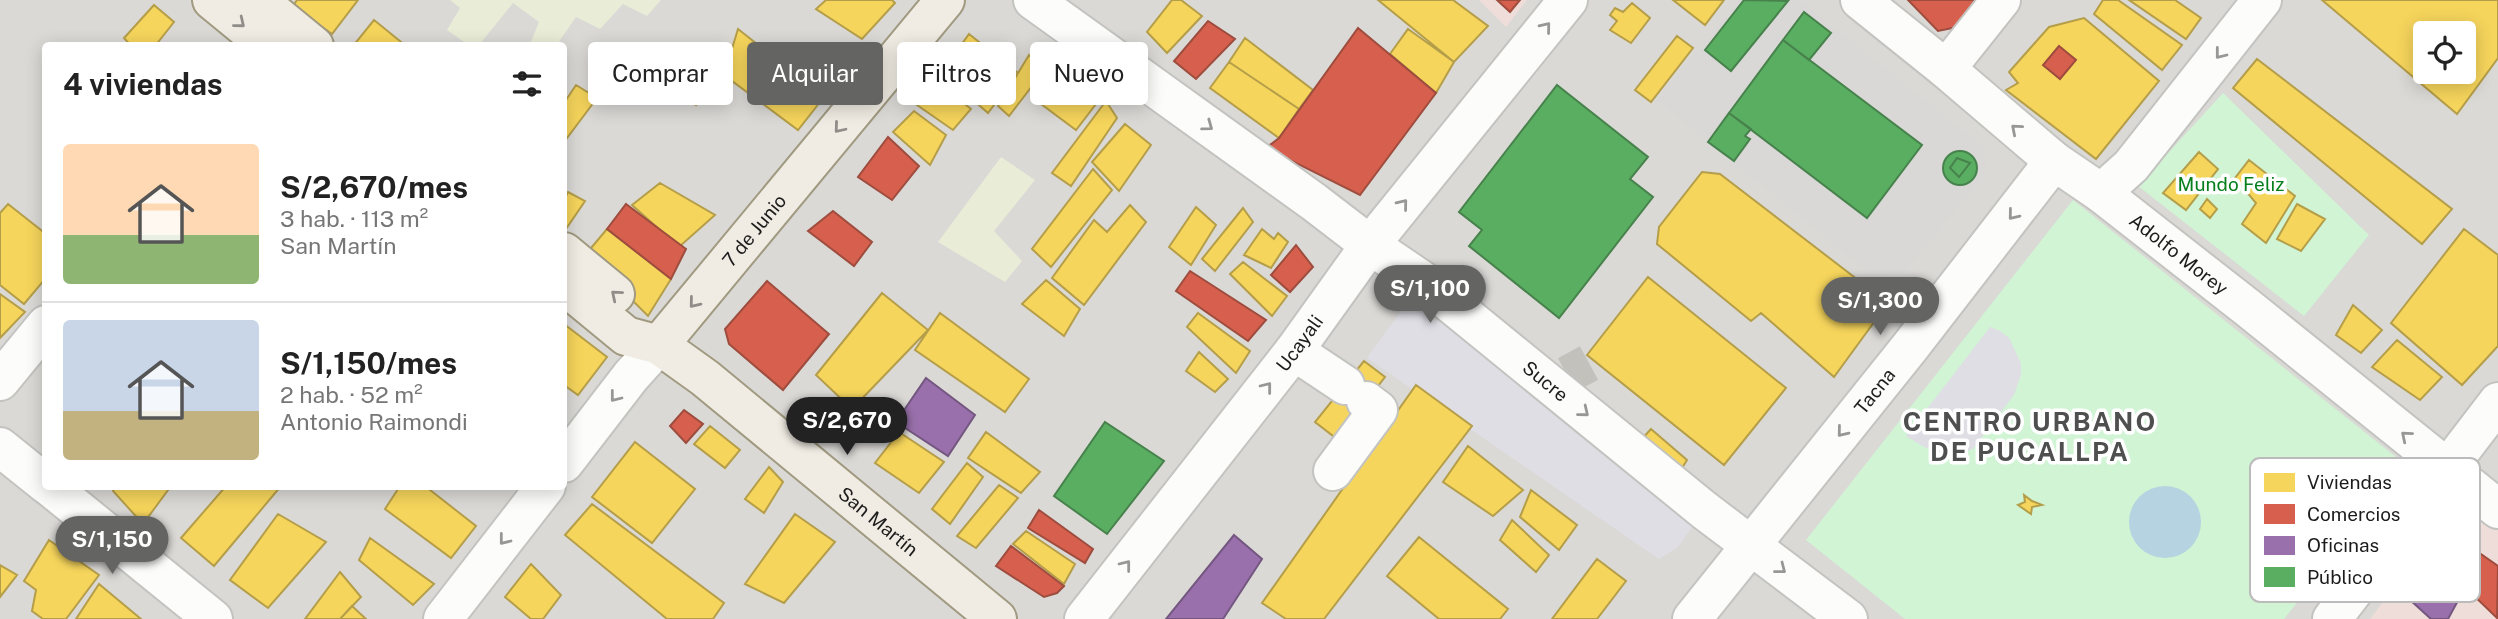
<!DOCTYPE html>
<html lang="es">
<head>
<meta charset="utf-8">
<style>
  :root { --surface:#fff; --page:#f6f6f6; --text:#222; --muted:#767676; --line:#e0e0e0; --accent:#646462 }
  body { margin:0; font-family:"Public Sans",sans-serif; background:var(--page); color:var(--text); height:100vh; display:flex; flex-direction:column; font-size:26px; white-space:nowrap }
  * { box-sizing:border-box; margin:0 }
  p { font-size:23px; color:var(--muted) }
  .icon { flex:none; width:38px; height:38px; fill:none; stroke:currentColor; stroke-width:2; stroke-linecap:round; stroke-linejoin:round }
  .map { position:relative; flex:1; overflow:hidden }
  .side { position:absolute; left:42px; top:42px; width:525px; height:448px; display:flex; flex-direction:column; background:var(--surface); border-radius:7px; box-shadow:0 4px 18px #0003 }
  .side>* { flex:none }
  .hud { position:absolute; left:588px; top:42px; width:665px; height:63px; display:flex; gap:14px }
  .controls { position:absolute; left:2413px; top:21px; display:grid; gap:14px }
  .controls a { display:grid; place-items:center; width:63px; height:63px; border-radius:7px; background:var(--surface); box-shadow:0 4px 18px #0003; font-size:35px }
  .price { position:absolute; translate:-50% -60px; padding:0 16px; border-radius:24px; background:var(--accent); color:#fff; font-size:23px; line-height:46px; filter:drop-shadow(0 2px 4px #0008) }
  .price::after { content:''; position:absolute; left:50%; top:42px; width:21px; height:16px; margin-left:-10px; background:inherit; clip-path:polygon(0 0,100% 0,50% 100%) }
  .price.active { background:#222; color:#fff }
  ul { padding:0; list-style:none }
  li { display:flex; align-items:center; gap:21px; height:175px; padding:0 21px }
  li+li { border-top:2px solid var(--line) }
  li span { display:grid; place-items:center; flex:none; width:196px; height:140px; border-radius:7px; color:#555 }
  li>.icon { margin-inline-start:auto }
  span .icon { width:84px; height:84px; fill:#fffc; stroke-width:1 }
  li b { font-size:30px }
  h2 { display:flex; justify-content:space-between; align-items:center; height:84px; padding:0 21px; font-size:30px }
  .tag { padding:0 24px; border-radius:7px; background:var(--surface); box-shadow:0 4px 18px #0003; font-size:24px; line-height:63px }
  .tag.active { background:var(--accent); color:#fff }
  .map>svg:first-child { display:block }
</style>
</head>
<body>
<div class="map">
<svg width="2498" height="619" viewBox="0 0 2498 619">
  <rect width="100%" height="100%" fill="#ebeae4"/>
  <path fill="#dad9d6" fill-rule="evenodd" d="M0 0H2498V619H0ZM2426 33H2464V72H2426ZM46 46H564V486H46Z"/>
  <path fill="#eeddd8" d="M1479 0H1527L1506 27Z
    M2463 498 2498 525V619H2370Z"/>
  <path fill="#d9d8d6" d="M1739 0H1799L1984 148 1986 173 1904 273 1873 276 1657 100Z"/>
  <path fill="#e9ecd6" d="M450 0H661L647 16 623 4 600 29 576 17 556 46 530 44 539 22 513 3 479 45 470 46 447 30 460 8Z
    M1001 157 1035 180 994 231 1022 261 1005 282 938 242Z"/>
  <path fill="#d0f4d4" d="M2223 93 2369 235 2304 316 2138 186Z
    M2073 200 2406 465 2284 619H1905L1806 540Z"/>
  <path fill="#dfdee4" d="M1423 281 1704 510 1678 547 1659 559 1367 358Z
    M1990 327 2000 331 2009 338 2021 363V375L2014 395 1973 449 1950 455 1924 447 1906 436Z"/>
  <path fill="#b5d3e0" d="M2129 522a36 36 0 1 1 72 0a36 36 0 1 1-72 0Z"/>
  <path fill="#f6d55c" stroke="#b59e49" stroke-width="2" fill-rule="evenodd" d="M297 0H358L332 34 293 6Z
    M826 0H892L895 3 862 39 816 9Z
    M1172 0H1181L1202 16 1167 53 1147 32Z
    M1378 0H1453L1488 26 1454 62Z
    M1673 0H1724L1705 25Z
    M2103 0H2118L2182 45 2162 70 2094 14Z
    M2129 0H2175L2201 18 2186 39Z
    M2322 0H2498V58L2457 114ZM2426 33H2464V72H2426Z
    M1632 3 1650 18 1631 43 1610 30 1617 21 1610 15 1615 8 1623 12Z
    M154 5 174 22 155 46H131L124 38Z
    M2084 18 2159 81 2096 159 2006 90 2018 83 2009 72 2049 27Z
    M374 20 406 46H353Z
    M738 29 824 97 798 130 724 75Z
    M1408 29 1454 62 1436 93 1390 54Z
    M969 34 1018 73 988 113 942 73 963 52 959 48Z
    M1677 36 1693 48 1651 102 1635 90Z
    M1245 38 1313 90 1299 109 1229 62Z
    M678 50 710 80 696 105 656 78Z
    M1029 55 1046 68 1009 116 998 106Z
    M2257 59 2452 209 2422 244 2233 88Z
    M1229 62 1299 109 1279 138 1210 88Z
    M1052 72 1096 104 1076 130 1033 98Z
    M934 80 971 109 953 130 917 105Z
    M576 85 597 98 564 142V103Z
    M1106 101 1117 118 1071 186 1052 173Z
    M914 111 946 135 930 165 893 132Z
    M1125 124 1151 145 1119 191 1092 162Z
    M2199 152 2218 169 2186 210 2163 193Z
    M2249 160 2295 196 2266 243 2242 224 2256 203 2235 178Z
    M1093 169 1112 190 1051 267 1032 249Z
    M1702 172 1720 174 1888 303 1834 377 1761 313 1751 321 1657 244 1659 227Z
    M660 183 715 215 679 247 632 205Z
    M568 192 585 201 566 229 564 227V200Z
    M2207 199 2217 209 2210 218 2200 209Z
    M8 204 46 234V278L24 304 0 285V213Z
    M2297 204 2325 219 2301 251 2277 239Z
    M1130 205 1146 222 1084 305 1052 278 1094 220 1107 232Z
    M1196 207 1216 225 1191 265 1169 247Z
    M1243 208 1253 222 1215 271 1202 259Z
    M607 229 671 279 648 316 586 254Z
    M1262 229 1274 239 1278 233 1288 242 1271 268 1244 255Z
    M2464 229 2498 255V346L2462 385 2391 323Z
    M1243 262 1287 296 1272 316 1230 274Z
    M1648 277 1786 388 1724 465 1587 355Z
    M1046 280 1080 309 1064 336 1022 304Z
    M882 293 928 330 852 409 816 375Z
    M0 294 25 312 0 338Z
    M2353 305 2382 330 2361 353 2336 335Z
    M940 313 1029 379 1005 412 915 350Z
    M1198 313 1250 351 1236 373 1187 327Z
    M564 324 607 357 578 395 564 385Z
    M2397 340 2442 377 2420 400 2372 367Z
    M1199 352 1228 379 1215 392 1186 371Z
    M1364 361 1385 377 1337 439 1315 422Z
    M1416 385 1472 426 1324 619H1286L1262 603Z
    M710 426 740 450 725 468 694 444Z
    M1651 429 1687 460 1679 473 1641 440Z
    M899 432 944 462 919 493 875 463Z
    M986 432 1040 472 1021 493 968 458Z
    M635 442 695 489 652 543 592 497Z
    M1468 446 1523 490 1493 516 1443 482Z
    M967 463 983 477 950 524 932 509Z
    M769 467 783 482 764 513 745 499Z
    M999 485 1018 498 976 548 957 536Z
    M116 486H171L143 524 113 491Z
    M226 486H281L214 566 181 538Z
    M400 486H425L476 526 451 558 385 509Z
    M1531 490 1577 525 1559 550 1520 517Z
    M2024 495 2032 501 2042 505 2032 507 2031 514 2018 505 2025 502Z
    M592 504 724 603 713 619H667L565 535Z
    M278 514 326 542 268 608 230 580Z
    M795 514 835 542 784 603 745 584Z
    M1512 520 1549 555 1536 572 1500 540Z
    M1026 531 1075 564 1064 584 1013 544Z
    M1419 537 1508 609 1500 619H1439L1387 576Z
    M370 538 434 584 413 605 359 560Z
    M49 540 99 575 66 619H43L32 611 36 590 24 581Z
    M1597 559 1626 581 1597 619H1552Z
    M531 564 561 595 543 619H531L505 597Z
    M0 565 17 575 0 597Z
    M340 572 361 597 340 619H305Z
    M99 584 141 619H76Z
    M352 606 366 619H340Z"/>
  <path fill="#d6604d" stroke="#9e4c3e" stroke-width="2" d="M1497 0H1520L1510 12Z
    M1908 0H1984L1962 26 1938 31Z
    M1208 21 1235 39 1196 79 1174 61Z
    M1358 28 1436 93 1360 195 1266 148 1279 138Z
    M2059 46 2076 60 2060 79 2043 65Z
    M888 137 919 166 892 200 858 177Z
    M626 204 686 249 671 279 607 229Z
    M833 211 872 242 854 266 808 231Z
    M1296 245 1313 267 1290 292 1271 275Z
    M1190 271 1266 320 1248 341 1176 291Z
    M767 281 829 334 783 390 729 344 725 329Z
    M684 410 703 424 686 443 670 426Z
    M1039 510 1093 549 1085 563 1028 528Z
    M2458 538 2498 566 2497 618 2439 562Z
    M1011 546 1064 586 1057 593 1044 597 996 566Z"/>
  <path fill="#9970ab" stroke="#745780" stroke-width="2" d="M926 378 975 415 948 456 896 422Z
    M1234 535 1262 559 1223 619H1166Z
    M2430 568 2460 597 2448 619H2431L2408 598Z"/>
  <path fill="#5aae61" stroke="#47824c" stroke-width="2" d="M1744 0 1788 1 1731 71 1705 50Z
    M1804 12 1831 33 1809 60 1783 40Z
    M1783 40 1922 145 1867 218 1729 113Z
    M1557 85 1648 157 1630 179 1653 197 1559 318 1469 246 1482 230 1459 212Z
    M1729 113 1751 129 1745 136 1750 139 1734 161 1708 142Z
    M1943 168a17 17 0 1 1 34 0a17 17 0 1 1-34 0Z
    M1957 158 1970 163 1959 177 1950 168Z
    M1105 422 1164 461 1107 534 1054 496Z"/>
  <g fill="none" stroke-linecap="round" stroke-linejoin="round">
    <path stroke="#c2c1bc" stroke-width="38" stroke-dasharray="38 19" stroke-linecap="butt" d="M1567 375 1589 363"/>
    <defs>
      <g id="minor">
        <path id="s1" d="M1033 0 1314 202 1370 245 1423 281 1704 510 1848 619"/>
        <path id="s2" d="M1860 0 1946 69 2054 161 2101 193 2248 308 2498 509"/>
        <path d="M1946 69 2001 0"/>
        <path d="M2101 193 2131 166 2262 0"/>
        <path d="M1294 351 1345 385"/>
        <path d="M0 381 46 325"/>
        <path d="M0 447 46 484"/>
        <path d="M564 463 631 376 659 345"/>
        <path d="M1333 471 1378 410 1366 401"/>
        <path d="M49 486 213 619"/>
        <path d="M443 619 546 486"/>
        <path id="s3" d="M1084 619 1294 351 1370 245 1568 0"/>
        <path id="s4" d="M1692 619 1910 347 2054 161"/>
        <path d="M2332 619 2498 402"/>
      </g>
      <g id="major">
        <path d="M212 0 268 46"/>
        <path d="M258 0 314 46"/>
        <path d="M564 252 615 294"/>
        <path id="s5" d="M564 285 626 336 659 345 705 378 997 619"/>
        <path id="s6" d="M659 345 945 0"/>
      </g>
    </defs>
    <use href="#minor" stroke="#c3c3c0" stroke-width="42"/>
    <use href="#major" stroke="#a19a81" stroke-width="42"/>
    <use href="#minor" stroke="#fcfcfb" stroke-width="38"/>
    <use href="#major" stroke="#f0ece3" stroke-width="38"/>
  </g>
  <defs><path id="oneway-chevron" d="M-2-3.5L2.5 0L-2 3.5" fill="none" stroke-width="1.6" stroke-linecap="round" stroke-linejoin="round" transform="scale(1.75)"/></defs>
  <g stroke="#918e89">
    <use href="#oneway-chevron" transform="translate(240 23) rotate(39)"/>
    <use href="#oneway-chevron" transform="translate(839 128) rotate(130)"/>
    <use href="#oneway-chevron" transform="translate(616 295) rotate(-140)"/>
    <use href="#oneway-chevron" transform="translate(694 303) rotate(129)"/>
  </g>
  <g stroke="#979797">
    <use href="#oneway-chevron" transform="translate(1546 27) rotate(-51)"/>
    <use href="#oneway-chevron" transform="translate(2220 54) rotate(128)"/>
    <use href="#oneway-chevron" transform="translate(1208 126) rotate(36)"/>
    <use href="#oneway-chevron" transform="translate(2016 129) rotate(-139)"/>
    <use href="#oneway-chevron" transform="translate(1403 204) rotate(-51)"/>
    <use href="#oneway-chevron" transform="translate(2013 215) rotate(129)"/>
    <use href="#oneway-chevron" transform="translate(1267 387) rotate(-52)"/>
    <use href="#oneway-chevron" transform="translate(615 397) rotate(128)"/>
    <use href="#oneway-chevron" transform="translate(1584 412) rotate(39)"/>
    <use href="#oneway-chevron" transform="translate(1842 432) rotate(129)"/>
    <use href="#oneway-chevron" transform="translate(2406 436) rotate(-140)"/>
    <use href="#oneway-chevron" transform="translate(504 540) rotate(128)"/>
    <use href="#oneway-chevron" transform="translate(1126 565) rotate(-52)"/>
    <use href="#oneway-chevron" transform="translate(1781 569) rotate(38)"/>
  </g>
  <g text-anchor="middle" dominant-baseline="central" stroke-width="7" stroke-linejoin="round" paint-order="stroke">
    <g font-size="19" fill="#057e1c" stroke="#fff">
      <text x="2231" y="184">Mundo Feliz</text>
    </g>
    <g font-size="19" fill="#1c1c1c" stroke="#fff">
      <text stroke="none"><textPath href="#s6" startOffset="149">7 de Junio</textPath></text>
      <text stroke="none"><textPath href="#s2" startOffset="408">Adolfo Morey</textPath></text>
      <text stroke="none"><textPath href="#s3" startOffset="350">Ucayali</textPath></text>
      <text stroke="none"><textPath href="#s1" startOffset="639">Sucre</textPath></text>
      <text stroke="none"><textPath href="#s4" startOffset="292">Tacna</textPath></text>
      <text stroke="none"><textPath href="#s5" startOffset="396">San Martín</textPath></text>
    </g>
    <g font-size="26" font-weight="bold" letter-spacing="2" fill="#4f4f4f" stroke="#fff">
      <text x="2030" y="421">CENTRO URBANO<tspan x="2030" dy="30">DE PUCALLPA</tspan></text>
    </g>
  </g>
  <rect x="2250" y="458" width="230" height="144" rx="10" fill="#fff" stroke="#bbb" stroke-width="2"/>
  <rect x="2264" y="473" width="31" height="19" fill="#f6d55c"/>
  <rect x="2264" y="504" width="31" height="20" fill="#d6604d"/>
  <rect x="2264" y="536" width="31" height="19" fill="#9970ab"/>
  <rect x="2264" y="567" width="31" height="20" fill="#5aae61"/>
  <g font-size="19" fill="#1c1c1c">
    <text x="2307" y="489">Viviendas</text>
    <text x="2307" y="521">Comercios</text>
    <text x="2307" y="552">Oficinas</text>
    <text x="2307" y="584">Público</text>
  </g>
</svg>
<div class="controls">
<a><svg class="icon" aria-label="locate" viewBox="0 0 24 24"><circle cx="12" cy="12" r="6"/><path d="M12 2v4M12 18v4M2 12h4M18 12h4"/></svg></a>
</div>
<b class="price" style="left:1430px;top:325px">S/1,100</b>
<b class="price" style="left:1880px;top:337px">S/1,300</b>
<b class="price active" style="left:847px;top:457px">S/2,670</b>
<b class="price" style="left:112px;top:576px">S/1,150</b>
<div class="hud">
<a class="tag">Comprar</a>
<a class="tag active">Alquilar</a>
<a class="tag">Filtros</a>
<a class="tag">Nuevo</a>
</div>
<section class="side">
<h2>4 viviendas<svg class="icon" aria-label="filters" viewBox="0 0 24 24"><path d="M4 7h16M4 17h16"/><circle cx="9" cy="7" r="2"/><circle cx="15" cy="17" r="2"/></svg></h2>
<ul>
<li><span style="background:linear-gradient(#ffd9b3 65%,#8fb573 0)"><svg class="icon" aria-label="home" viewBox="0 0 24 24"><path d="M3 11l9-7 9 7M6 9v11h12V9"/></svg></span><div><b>S/2,670/mes</b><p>3 hab. · 113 m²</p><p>San Martín</p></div></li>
<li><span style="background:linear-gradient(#c9d6e8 65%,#c2b280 0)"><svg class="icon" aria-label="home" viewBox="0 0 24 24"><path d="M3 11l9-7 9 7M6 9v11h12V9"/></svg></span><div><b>S/1,150/mes</b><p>2 hab. · 52 m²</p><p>Antonio Raimondi</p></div></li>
</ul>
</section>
</div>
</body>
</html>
